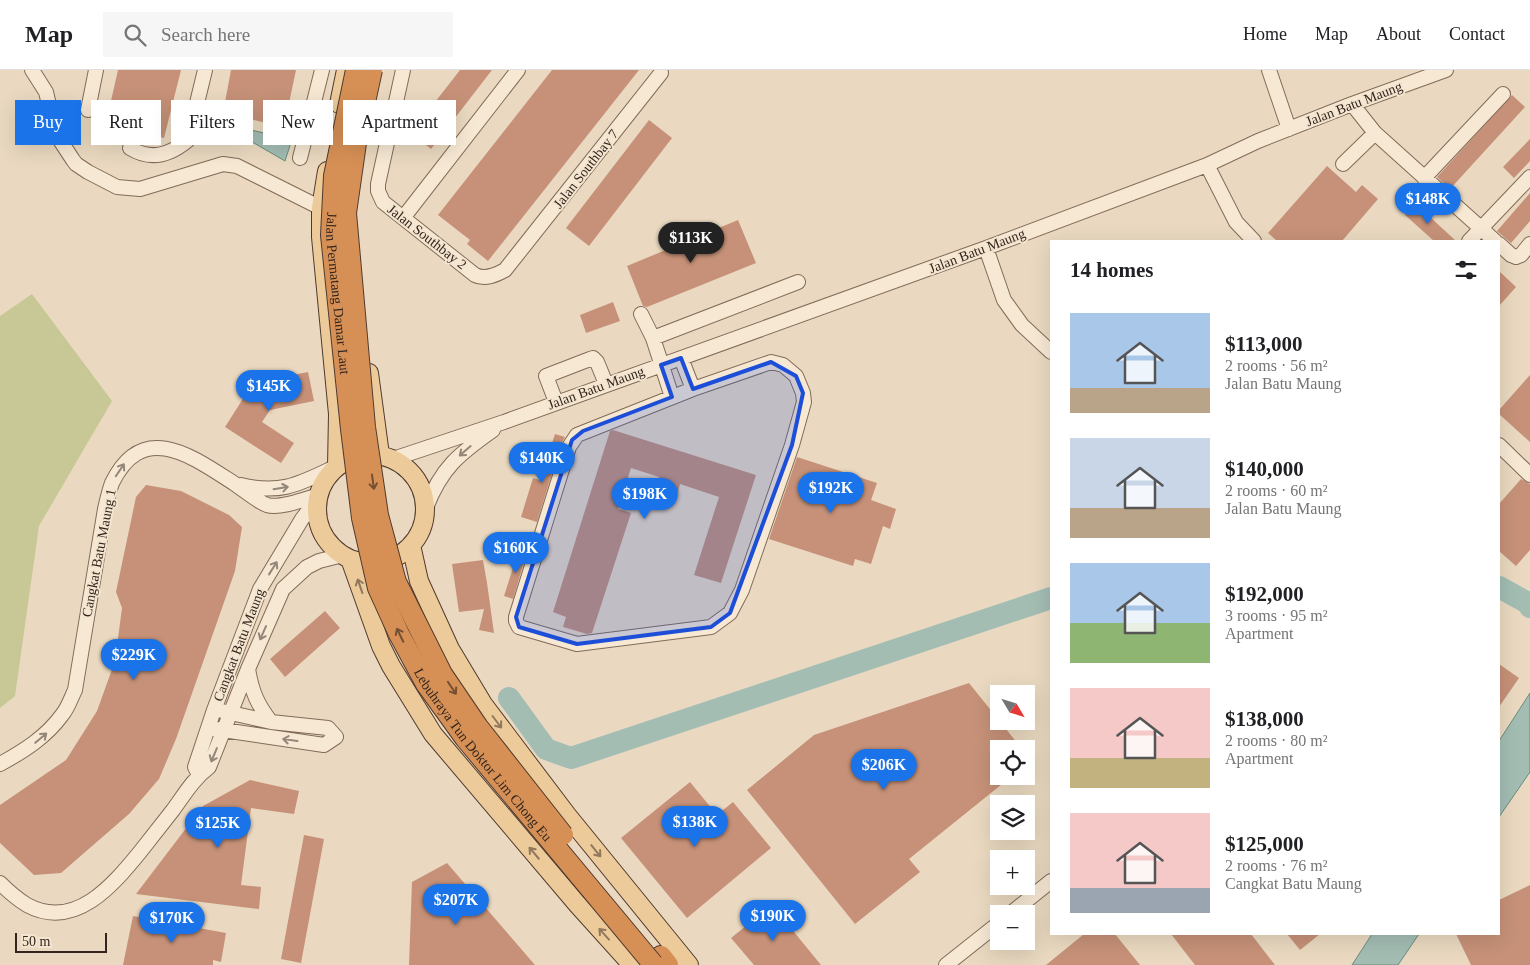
<!DOCTYPE html>
<html lang="en">
<head>
<meta charset="utf-8">
<style>
  :root { --surface:#fff; --page:#f6f6f6; --text:#202124; --muted:#757577; --line:#e0e0e0; --accent:#1a73e8 }
  body { margin:0; font-family:"Times New Roman",serif; background:var(--page); color:var(--text); height:100vh; display:flex; flex-direction:column; font-size:19px; white-space:nowrap }
  * { box-sizing:border-box; margin:0 }
  p { font-size:16px; color:var(--muted) }
  .icon { flex:none; width:28px; height:28px; fill:none; stroke:currentColor; stroke-width:2; stroke-linecap:round; stroke-linejoin:round }
  .map { position:relative; flex:1; overflow:hidden }
  .details { position:absolute; left:1050px; top:170px; width:450px; height:695px; display:flex; flex-direction:column; background:var(--surface); border-radius:0px; box-shadow:0 5px 20px #0002 }
  .details>* { flex:none }
  .hud { position:absolute; left:15px; top:30px; width:475px; height:45px; display:flex; gap:10px }
  .needle { width:32px; rotate:128deg }
  .fabs { position:absolute; left:990px; top:615px; display:grid; gap:10px }
  .fabs a { display:grid; place-items:center; width:45px; height:45px; border-radius:0px; background:var(--surface); box-shadow:0 5px 20px #0002; font-size:25px }
  .scale { position:absolute; left:15px; bottom:12px; width:92px; box-sizing:border-box; padding-left:5px; border:2px solid #33251d; border-top:0; font-size:14px; line-height:18px; white-space:nowrap; color:#33251d; -webkit-text-stroke:4px #f3e5cf; paint-order:stroke }
  .price { position:absolute; translate:-50% -42px; padding:0 11px; border-radius:18px; background:var(--accent); color:#fff; font-size:16px; line-height:32px; filter:drop-shadow(0 1px 2px #0008) }
  .price::after { content:''; position:absolute; left:50%; top:30px; width:15px; height:11px; margin-left:-8px; background:inherit; clip-path:polygon(0 0,100% 0,50% 100%) }
  .price.selected { background:#222; color:#fff }
  ul { padding:0; list-style:none }
  li { display:flex; align-items:center; gap:15px; height:125px; padding:0 20px }
  li span { display:grid; place-items:center; flex:none; width:140px; height:100px; border-radius:0px; color:#555 }
  li>.icon { margin-inline-start:auto }
  span .icon { width:60px; height:60px; fill:#fffc; stroke-width:1 }
  li b { font-size:21px }
  h2 { display:flex; justify-content:space-between; align-items:center; height:60px; padding:0 20px; font-size:21px }
  .pill { padding:0 18px; border-radius:0px; background:var(--surface); box-shadow:0 5px 20px #0002; font-size:18px; line-height:45px }
  .pill.selected { background:var(--accent); color:#fff }
  header { display:flex; align-items:center; gap:30px; box-sizing:border-box; height:70px; padding:0 25px; background:var(--surface); border-bottom:1px solid var(--line) }
  header strong { font-size:24px }
  nav { display:flex; gap:28px; margin-inline-start:auto; font-size:18px }
  .search { width:350px; height:45px; background:var(--page); display:flex; align-items:center; gap:12px; box-sizing:border-box; padding:0 18px; border-radius:0px; color:var(--muted); font-size:19px }
  .map>svg:first-child { display:block }
</style>
</head>
<body>
<header>
<strong>Map</strong>
<div class="search"><svg class="icon" aria-label="search" viewBox="0 0 24 24"><circle cx="10" cy="10" r="6"/><path d="M15 15l6 6"/></svg>Search here</div>
<nav><a>Home</a><a>Map</a><a>About</a><a>Contact</a></nav>
</header>
<div class="map">
<svg width="1530" height="895" viewBox="0 0 1530 895">
  <rect width="100%" height="100%" fill="#ead9c0"/>
  <path fill="#c7c895" d="M32 224 112 331 39 456 15 626 0 638V246Z"/>
  <path fill="#a3bdb3" stroke="#6b8a7f" d="M209 51 292 69 285 91 235 62 202 73Z
    M1530 623V702L1499 747V671Z
    M1372 864H1419L1398 895H1352Z"/>
  <g fill="none" stroke-linecap="round" stroke-linejoin="round">
    <path stroke="#a3bdb3" stroke-width="22" d="M1499 517 1528 533 1530 537
      M509 628 546 679 571 688 1051 528"/>
  </g>
  <path fill="#c69178" d="M118 0H181L164 68 138 62 141 51 108 44Z
    M231 0H296L284 57 223 43Z
    M460 0H492L431 79 411 63Z
    M552 0H639L488 191 467 174 470 170 438 145Z
    M1512 25 1525 37 1450 119 1437 107Z
    M649 50 672 68 589 176 566 158Z
    M1530 69V91L1514 108 1503 97Z
    M1327 96 1356 122 1362 115 1378 129 1342 171H1277L1268 163Z
    M1530 123V151L1511 173 1497 161Z
    M1416 134 1456 171H1434L1405 145Z
    M738 150 756 193 647 237 643 236 627 196Z
    M1499 201 1516 217 1499 236Z
    M613 232 620 251 586 263 580 245Z
    M308 302 314 331 270 340 262 352 294 373 281 393 225 357 253 313Z
    M1530 305V372L1499 344V340Z
    M613 360 756 405 721 513 694 505 719 427 680 414 678 422 656 415 659 407 631 398 618 439 631 443 592 563 587 564 563 557 566 547 553 542 610 361Z
    M555 364 565 367 561 374 537 452 521 447 533 408 540 410Z
    M797 387 877 413 871 430 896 439 890 459 883 456 871 494 855 489 853 496 769 469Z
    M1521 409 1530 414V480L1516 496 1499 481V434Z
    M146 415 181 421 229 445 242 457 235 501 176 669 159 709 129 744 61 803 34 805 0 773V735L66 690 97 641 115 591 122 538 116 522 136 427Z
    M519 479 527 482 513 529 504 526Z
    M483 490 487 513 494 563 479 560 484 539 459 542 452 494Z
    M325 541 340 558 285 607 270 589Z
    M1499 594 1519 608 1499 637Z
    M969 613 1022 679H999V706H1012L909 789 920 802 855 854 747 720 814 665Z
    M250 710 299 721 294 744 251 738 241 815 261 817 259 839 136 824 203 736Z
    M690 712 717 745 733 732 771 778 687 848 621 768Z
    M304 765 324 769 301 893 281 889Z
    M447 793 535 895H409L412 812Z
    M1530 815V895H1471L1456 864H1499V830Z
    M772 835 821 895H754L731 868Z
    M133 846 226 863 221 892 213 890V895H123Z
    M1084 864H1115L1140 895H1046Z
    M1171 864H1251L1275 895H1195Z
    M1287 864H1320L1300 880Z"/>
  <g fill="none" stroke-linecap="round" stroke-linejoin="round">
    <defs>
      <path id="minor" d="M32 0 46 22 56 64 73 90 76 94 88 102 117 117 140 119 223 94 237 96 321 138
        M403 0 378 114V121L383 132 475 205C485 210 496 205 505 200L661 3
        M1269 0 1289 59
        M1352 34 1375 63 1495 171
        M88 40 96 0
        M130 78C151 91 170 85 188 70L205 0
        M300 88 322 0
        M1343 94 1375 63
        M1207 95 1236 152 1254 171
        M1424 108 1503 24
        M403 148 518 0
        M1469 171 1530 107
        M1499 174 1511 185 1516 187 1521 185 1530 174
        M986 178 1004 230 1022 255 1051 282
        M641 244 653 268 672 327
        M653 268 798 212
        M681 288 693 319
        M771 292 783 295 796 306 803 323 804 332 792 375 742 520 730 543 711 557 577 574 519 557 516 551V547L569 377 577 365 693 319Z
        M556 332 546 306 590 289 593 288 597 292 606 314
        M1499 375 1530 405
        M393 389 504 352 986 178 1207 95 1258 71 1352 34 1446 0
        M241 415C282 425 301 413 337 396
        M426 438C441 398 459 384 493 360
        M248 599C252 622 257 634 271 652
        M216 659 324 675 336 667 328 658 271 652 222 641
        M0 694C24 681 46 667 62 645 68 638 71 628 75 620L105 439C107 430 109 421 112 413 143 349 193 387 235 414 244 420 258 432 267 435 280 439 305 429 319 425
        M199 705 195 697 214 640 260 519 302 449 318 428
        M0 813C8 821 17 829 27 835 75 861 113 815 140 782 151 768 162 754 173 740 184 725 194 708 209 697L248 599 283 519 307 497 319 491 343 485
        M1010 844 1051 811
        M946 895 999 853"/>
      <path id="major" d="M339 34 346 0
        M327 101 321 138V167L338 344 337 396
        M369 303 380 385
        M317 439a54 54 0 1 1 108 0a54 54 0 1 1-108 0Z
        M411 475 419 511 450 579 483 634 567 745 689 895
        M350 489 381 576 391 596 433 664 577 834 632 895"/>
      <path id="highway" d="M661 886 668 895"/>
    </defs>
    <use href="#minor" stroke="#826b59" stroke-width="16"/>
    <use href="#major" stroke="#503a2e" stroke-width="20"/>
    <use href="#highway" stroke="#503a2e" stroke-width="22"/>
    <use href="#minor" stroke="#f6e8d3" stroke-width="14"/>
    <use href="#major" stroke="#ecca9a" stroke-width="18"/>
    <use href="#highway" stroke="#d69055" stroke-width="20"/>
    <defs>
      <g id="highway-bridge">
        <path id="s1" d="M356 0 334 106 331 165 351 359 362 448 378 518 399 564 426 614 465 668 653 894"/>
        <path d="M372 0 356 73 346 143 365 357 378 445 396 512 442 604 478 657 563 765"/>
      </g>
    </defs>
    <use href="#highway-bridge" stroke="#503a2e" stroke-width="22" stroke-linecap="butt"/>
    <use href="#highway-bridge" stroke="#d69055" stroke-width="20"/>
  </g>
  <defs><path id="oneway-shaft" d="M-6 0H5M1.5-3L5.5 0L1.5 3" fill="none" stroke-width="1.6" stroke-linecap="round" stroke-linejoin="round" transform="scale(1.25)"/></defs>
  <g stroke="#948678">
    <use href="#oneway-shaft" transform="translate(465 381) rotate(139)"/>
    <use href="#oneway-shaft" transform="translate(120 400) rotate(-56)"/>
    <use href="#oneway-shaft" transform="translate(281 418) rotate(-9)"/>
    <use href="#oneway-shaft" transform="translate(273 498) rotate(-58)"/>
    <use href="#oneway-shaft" transform="translate(263 563) rotate(114)"/>
    <use href="#oneway-shaft" transform="translate(41 668) rotate(-40)"/>
    <use href="#oneway-shaft" transform="translate(290 670) rotate(-172)"/>
    <use href="#oneway-shaft" transform="translate(214 685) rotate(113)"/>
  </g>
  <g stroke="#745033">
    <use href="#oneway-shaft" transform="translate(373 412) rotate(82)"/>
    <use href="#oneway-shaft" transform="translate(400 565) rotate(-116)"/>
    <use href="#oneway-shaft" transform="translate(452 618) rotate(56)"/>
  </g>
  <g stroke="#90785c">
    <use href="#oneway-shaft" transform="translate(360 516) rotate(-109)"/>
    <use href="#oneway-shaft" transform="translate(497 652) rotate(53)"/>
    <use href="#oneway-shaft" transform="translate(596 781) rotate(51)"/>
    <use href="#oneway-shaft" transform="translate(534 783) rotate(-130)"/>
    <use href="#oneway-shaft" transform="translate(604 864) rotate(-132)"/>
  </g>
  <path fill="#1d4ed8" fill-opacity="0.2" stroke="#1d4ed8" stroke-width="4" stroke-linejoin="round" d="M681 288 693 319 771 292 796 306 803 323 792 375 730 543 711 557 577 574 519 557 516 547 572 370 583 361 672 327 661 295Z"/>
  <g text-anchor="middle" dominant-baseline="central" stroke-width="4" stroke-linejoin="round" paint-order="stroke">
    <g font-size="14" fill="#33251d" stroke="#f3e5cf">
      <text transform="translate(1354 34) rotate(-21)">Jalan Batu Maung</text>
      <text transform="translate(586 99) rotate(-52)">Jalan Southbay 7</text>
      <text transform="translate(427 167) rotate(38)">Jalan Southbay 2</text>
      <text transform="translate(977 181) rotate(-21)">Jalan Batu Maung</text>
      <text stroke="none"><textPath href="#s1" startOffset="226">Jalan Permatang Damar Laut</textPath></text>
      <text transform="translate(596 318) rotate(-20)">Jalan Batu Maung</text>
      <text transform="translate(99 483) rotate(-79)">Cangkat Batu Maung 1</text>
      <text transform="translate(239 575) rotate(-69)">Cangkat Batu Maung</text>
      <text stroke="none"><textPath href="#s1" startOffset="722">Lebuhraya Tun Doktor Lim Chong Eu</textPath></text>
    </g>
  </g>
</svg>
<div class="fabs">
<a><svg class="needle" viewBox="-14 -14 28 28"><path d="M0-13l5 13h-10z" fill="#e53935"/><path d="M0 13l5-13h-10z" fill="#757577"/></svg></a>
<a><svg class="icon" aria-label="locate" viewBox="0 0 24 24"><circle cx="12" cy="12" r="6"/><path d="M12 2v4M12 18v4M2 12h4M18 12h4"/></svg></a>
<a><svg class="icon" aria-label="layers" viewBox="0 0 24 24"><path d="M12 4l9 5-9 5-9-5zM3 14l9 5 9-5"/></svg></a>
<a>+</a>
<a>−</a>
</div>
<div class="scale">50 m</div>
<b class="price" style="left:1428px;top:155px">$148K</b>
<b class="price selected" style="left:691px;top:194px">$113K</b>
<b class="price" style="left:269px;top:342px">$145K</b>
<b class="price" style="left:542px;top:414px">$140K</b>
<b class="price" style="left:831px;top:444px">$192K</b>
<b class="price" style="left:645px;top:450px">$198K</b>
<b class="price" style="left:516px;top:504px">$160K</b>
<b class="price" style="left:134px;top:611px">$229K</b>
<b class="price" style="left:884px;top:721px">$206K</b>
<b class="price" style="left:695px;top:778px">$138K</b>
<b class="price" style="left:218px;top:779px">$125K</b>
<b class="price" style="left:456px;top:856px">$207K</b>
<b class="price" style="left:773px;top:872px">$190K</b>
<b class="price" style="left:172px;top:874px">$170K</b>
<div class="hud">
<a class="pill selected">Buy</a>
<a class="pill">Rent</a>
<a class="pill">Filters</a>
<a class="pill">New</a>
<a class="pill">Apartment</a>
</div>
<section class="details">
<h2>14 homes<svg class="icon" aria-label="filters" viewBox="0 0 24 24"><path d="M4 7h16M4 17h16"/><circle cx="9" cy="7" r="2"/><circle cx="15" cy="17" r="2"/></svg></h2>
<ul>
<li><span style="background:linear-gradient(#a9c7e8 75%,#b9a48a 0)"><svg class="icon" aria-label="home" viewBox="0 0 24 24"><path d="M3 11l9-7 9 7M6 9v11h12V9"/></svg></span><div><b>$113,000</b><p>2 rooms · 56 m²</p><p>Jalan Batu Maung</p></div></li>
<li><span style="background:linear-gradient(#c9d6e8 70%,#b9a48a 0)"><svg class="icon" aria-label="home" viewBox="0 0 24 24"><path d="M3 11l9-7 9 7M6 9v11h12V9"/></svg></span><div><b>$140,000</b><p>2 rooms · 60 m²</p><p>Jalan Batu Maung</p></div></li>
<li><span style="background:linear-gradient(#a9c7e8 60%,#8fb573 0)"><svg class="icon" aria-label="home" viewBox="0 0 24 24"><path d="M3 11l9-7 9 7M6 9v11h12V9"/></svg></span><div><b>$192,000</b><p>3 rooms · 95 m²</p><p>Apartment</p></div></li>
<li><span style="background:linear-gradient(#f6c9c9 70%,#c2b280 0)"><svg class="icon" aria-label="home" viewBox="0 0 24 24"><path d="M3 11l9-7 9 7M6 9v11h12V9"/></svg></span><div><b>$138,000</b><p>2 rooms · 80 m²</p><p>Apartment</p></div></li>
<li><span style="background:linear-gradient(#f6c9c9 75%,#9aa5b1 0)"><svg class="icon" aria-label="home" viewBox="0 0 24 24"><path d="M3 11l9-7 9 7M6 9v11h12V9"/></svg></span><div><b>$125,000</b><p>2 rooms · 76 m²</p><p>Cangkat Batu Maung</p></div></li>
</ul>
</section>
</div>
</body>
</html>
